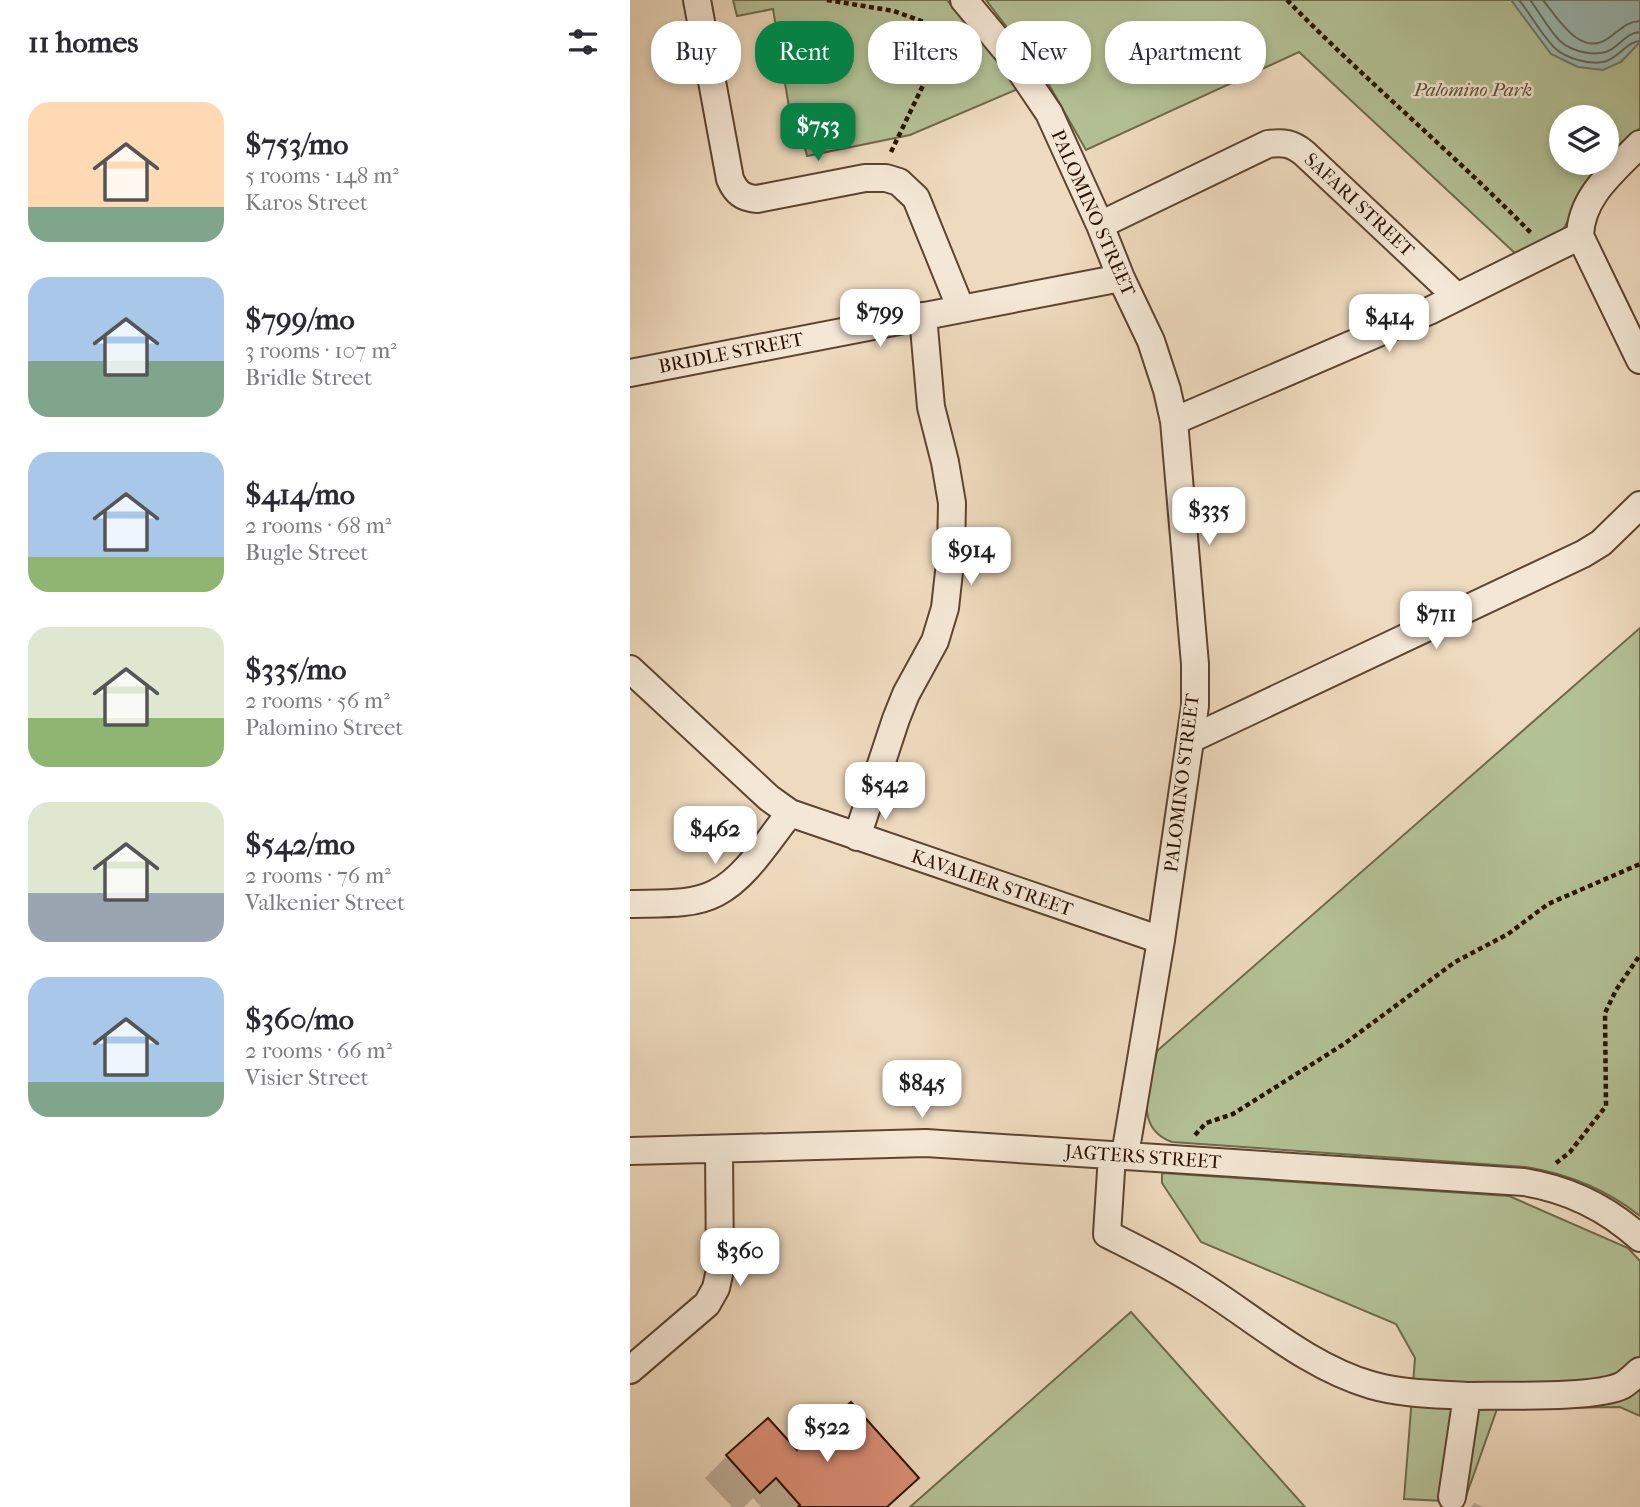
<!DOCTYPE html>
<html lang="en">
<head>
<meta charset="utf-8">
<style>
  :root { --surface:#fff; --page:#f7f7f7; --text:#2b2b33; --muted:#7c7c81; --accent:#0b8043 }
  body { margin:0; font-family:"IM FELL French Canon",serif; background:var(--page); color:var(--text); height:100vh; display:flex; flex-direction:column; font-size:26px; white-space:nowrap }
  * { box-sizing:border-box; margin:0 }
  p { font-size:23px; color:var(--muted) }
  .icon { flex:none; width:38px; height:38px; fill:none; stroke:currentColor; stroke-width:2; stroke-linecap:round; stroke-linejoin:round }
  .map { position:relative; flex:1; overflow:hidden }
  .drawer { display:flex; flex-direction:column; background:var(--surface); width:630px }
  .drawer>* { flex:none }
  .banner { position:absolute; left:21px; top:21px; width:665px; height:63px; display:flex; gap:14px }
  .controls { position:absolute; left:919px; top:105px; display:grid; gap:14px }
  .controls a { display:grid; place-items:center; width:70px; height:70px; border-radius:50%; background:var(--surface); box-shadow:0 4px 10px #0003; font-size:35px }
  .price { position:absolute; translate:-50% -60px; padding:0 16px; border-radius:14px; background:#fff; color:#222; font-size:23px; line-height:46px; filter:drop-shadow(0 2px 4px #0008) }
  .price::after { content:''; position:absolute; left:50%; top:42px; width:21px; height:16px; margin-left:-10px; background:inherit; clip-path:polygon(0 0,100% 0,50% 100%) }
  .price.on { background:var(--accent); color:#fff }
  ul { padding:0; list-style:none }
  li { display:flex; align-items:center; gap:21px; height:175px; padding:0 28px }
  li span { display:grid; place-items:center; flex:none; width:196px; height:140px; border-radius:21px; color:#555 }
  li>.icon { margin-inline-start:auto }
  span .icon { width:84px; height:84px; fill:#fffc; stroke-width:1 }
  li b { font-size:30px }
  h2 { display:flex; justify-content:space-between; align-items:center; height:84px; padding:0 28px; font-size:30px }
  .chip { padding:0 24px; border-radius:28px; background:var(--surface); box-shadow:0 4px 10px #0003; font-size:24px; line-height:63px }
  .chip.on { background:var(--accent); color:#fff }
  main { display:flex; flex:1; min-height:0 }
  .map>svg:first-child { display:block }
</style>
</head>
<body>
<main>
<section class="drawer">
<h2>11 homes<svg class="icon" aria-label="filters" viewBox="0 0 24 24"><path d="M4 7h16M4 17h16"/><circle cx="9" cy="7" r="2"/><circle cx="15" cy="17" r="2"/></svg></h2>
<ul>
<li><span style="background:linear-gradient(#ffd9b3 75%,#7fa58c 0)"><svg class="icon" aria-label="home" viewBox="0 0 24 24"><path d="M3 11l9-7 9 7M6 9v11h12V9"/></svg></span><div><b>$753/mo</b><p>5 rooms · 148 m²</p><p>Karos Street</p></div></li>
<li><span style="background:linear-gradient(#a9c7e8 60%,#7fa58c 0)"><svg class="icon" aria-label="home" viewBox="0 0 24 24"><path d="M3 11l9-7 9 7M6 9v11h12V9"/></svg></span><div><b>$799/mo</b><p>3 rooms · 107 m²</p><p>Bridle Street</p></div></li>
<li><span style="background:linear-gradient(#a9c7e8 75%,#8fb573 0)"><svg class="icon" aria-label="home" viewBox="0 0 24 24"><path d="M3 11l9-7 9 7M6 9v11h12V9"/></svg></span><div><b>$414/mo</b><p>2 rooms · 68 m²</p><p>Bugle Street</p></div></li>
<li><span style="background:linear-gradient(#dfe7d0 65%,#8fb573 0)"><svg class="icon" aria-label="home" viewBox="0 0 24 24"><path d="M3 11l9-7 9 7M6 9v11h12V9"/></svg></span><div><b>$335/mo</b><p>2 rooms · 56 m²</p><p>Palomino Street</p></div></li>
<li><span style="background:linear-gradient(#dfe7d0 65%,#9aa5b1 0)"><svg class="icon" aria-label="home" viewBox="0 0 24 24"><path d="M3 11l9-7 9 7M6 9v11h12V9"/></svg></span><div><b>$542/mo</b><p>2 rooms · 76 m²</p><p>Valkenier Street</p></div></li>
<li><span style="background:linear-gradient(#a9c7e8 75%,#7fa58c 0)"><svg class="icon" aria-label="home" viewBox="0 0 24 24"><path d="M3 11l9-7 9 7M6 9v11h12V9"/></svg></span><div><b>$360/mo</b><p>2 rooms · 66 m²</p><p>Visier Street</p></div></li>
</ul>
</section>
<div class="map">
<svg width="1010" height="1507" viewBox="0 0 1010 1507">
  <rect width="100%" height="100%" fill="#eedabe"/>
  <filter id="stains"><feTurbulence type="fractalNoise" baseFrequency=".00286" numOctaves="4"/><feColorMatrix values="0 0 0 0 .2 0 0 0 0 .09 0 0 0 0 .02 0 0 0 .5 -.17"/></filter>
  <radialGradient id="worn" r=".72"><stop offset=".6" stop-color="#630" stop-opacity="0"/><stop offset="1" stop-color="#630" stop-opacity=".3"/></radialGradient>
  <path fill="#b3c196" stroke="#706a4b" stroke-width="2" fill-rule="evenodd" d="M103 0H317L365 57 388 89 280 135 177 156 175 148 162 126 143 9 107 16Z
    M356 0H1010V128L957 185 933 230 888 256 669 52 456 150 414 76ZM931 117H976V163H931Z
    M1010 628V1216C976 1189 939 1174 896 1167L542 1142C501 1127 521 1084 527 1051Z
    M532 1173 879 1196 998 1248 1010 1261V1416L990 1407 867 1409 834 1502 774 1499 785 1358 766 1324 571 1242 532 1183Z
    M501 1312 675 1507H280Z"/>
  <path fill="#9abab6" stroke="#6f776d" stroke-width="2" d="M881 0H1010V42L991 62 973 70 948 67 921 54Z"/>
  <path fill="#0003" d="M166 1452 287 1478 257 1507H131L123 1498 114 1507H102L75 1478 97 1456Z
    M844 1503 854 1507H841Z"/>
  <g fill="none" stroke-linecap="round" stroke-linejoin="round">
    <path stroke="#64665b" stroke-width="2" d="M889 0C899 12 915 40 926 49 936 58 959 65 973 62 988 59 996 42 1010 41
      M900 0C910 13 919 30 930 41 942 52 968 58 982 49 993 42 997 33 1010 32
      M913 0C927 17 950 57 977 39 989 32 994 22 1010 21"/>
  </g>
  <path fill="#dc8f77" stroke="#2e1200" stroke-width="2" d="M221 1402 289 1478 257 1507H168L170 1505 146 1478 130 1493 96 1455 138 1418 167 1450Z"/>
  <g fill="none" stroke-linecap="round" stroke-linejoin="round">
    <defs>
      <path id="minor" d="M67 0 100 179C106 193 113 198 127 199L235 178H256L269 182 286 198 331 309
        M334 0 379 54 419 113 470 225 491 278 521 341 537 390 544 421 565 664V706L531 940 495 1155
        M470 225 638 144C653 142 662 143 674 153L826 296
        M950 236 1010 360
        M950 236C951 196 984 171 1010 144
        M0 373 491 278
        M544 421 799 311 950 236
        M0 669 139 798 160 813 531 940
        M561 739 953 554 971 543 1010 505
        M227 837 266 719 276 694 305 641 315 608 321 554 322 503 315 462 301 407 293 316
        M0 904C27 903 62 906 86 893 116 878 139 839 160 813
        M0 1151 296 1143 894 1182C938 1189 977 1208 1010 1238
        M482 1155 477 1234C507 1249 538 1264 566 1282 623 1317 676 1366 741 1385 772 1394 805 1394 837 1396
        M0 1370 77 1304 86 1288 90 1270 89 1149
        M822 1497 837 1396C871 1395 967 1399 993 1385 999 1381 1005 1375 1010 1371"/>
    </defs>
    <use href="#minor" stroke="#5e4430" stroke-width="30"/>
    <path stroke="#2e1200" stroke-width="4.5" stroke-dasharray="5 3.5" stroke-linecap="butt" d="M197 0 264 11 323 33
      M657 0C736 81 823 153 902 234
      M261 152 296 79 325 30
      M565 1135 576 1123 603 1114 714 1044 825 962 878 934 918 904 1010 864
      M926 1163 940 1152 976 1106 975 1013 986 990 1010 955"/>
    <use href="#minor" stroke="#f4e7d5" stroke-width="26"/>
  </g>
  <g text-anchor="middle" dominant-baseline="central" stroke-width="5" stroke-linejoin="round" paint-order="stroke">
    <g font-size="19" font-style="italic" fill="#5d4f34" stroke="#f4e7d5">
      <text x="843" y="90">Palomino Park</text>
    </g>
    <g font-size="19" fill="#2e1200" stroke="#f4e7d5">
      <text transform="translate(729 205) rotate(43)">SAFARI STREET</text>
      <text transform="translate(463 213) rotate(66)">PALOMINO STREET</text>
      <text transform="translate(101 353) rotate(-11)">BRIDLE STREET</text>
      <text transform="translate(552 783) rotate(-83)">PALOMINO STREET</text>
      <text transform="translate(362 883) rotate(19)">KAVALIER STREET</text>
      <text transform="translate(513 1157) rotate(4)">JAGTERS STREET</text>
    </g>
  </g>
  <rect width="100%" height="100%" filter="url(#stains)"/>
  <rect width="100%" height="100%" fill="url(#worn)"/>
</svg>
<div class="controls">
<a><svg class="icon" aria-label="layers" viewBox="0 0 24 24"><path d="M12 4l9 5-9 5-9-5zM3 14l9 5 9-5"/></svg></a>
</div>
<b class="price on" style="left:188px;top:163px">$753</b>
<b class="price" style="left:250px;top:349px">$799</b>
<b class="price" style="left:759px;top:354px">$414</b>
<b class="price" style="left:579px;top:547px">$335</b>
<b class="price" style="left:341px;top:587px">$914</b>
<b class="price" style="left:806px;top:651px">$711</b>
<b class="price" style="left:255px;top:822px">$542</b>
<b class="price" style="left:85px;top:866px">$462</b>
<b class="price" style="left:292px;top:1120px">$845</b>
<b class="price" style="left:110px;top:1288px">$360</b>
<b class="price" style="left:197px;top:1464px">$522</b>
<div class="banner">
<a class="chip">Buy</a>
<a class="chip on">Rent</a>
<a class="chip">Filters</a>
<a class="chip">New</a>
<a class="chip">Apartment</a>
</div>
</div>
</main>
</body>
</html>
